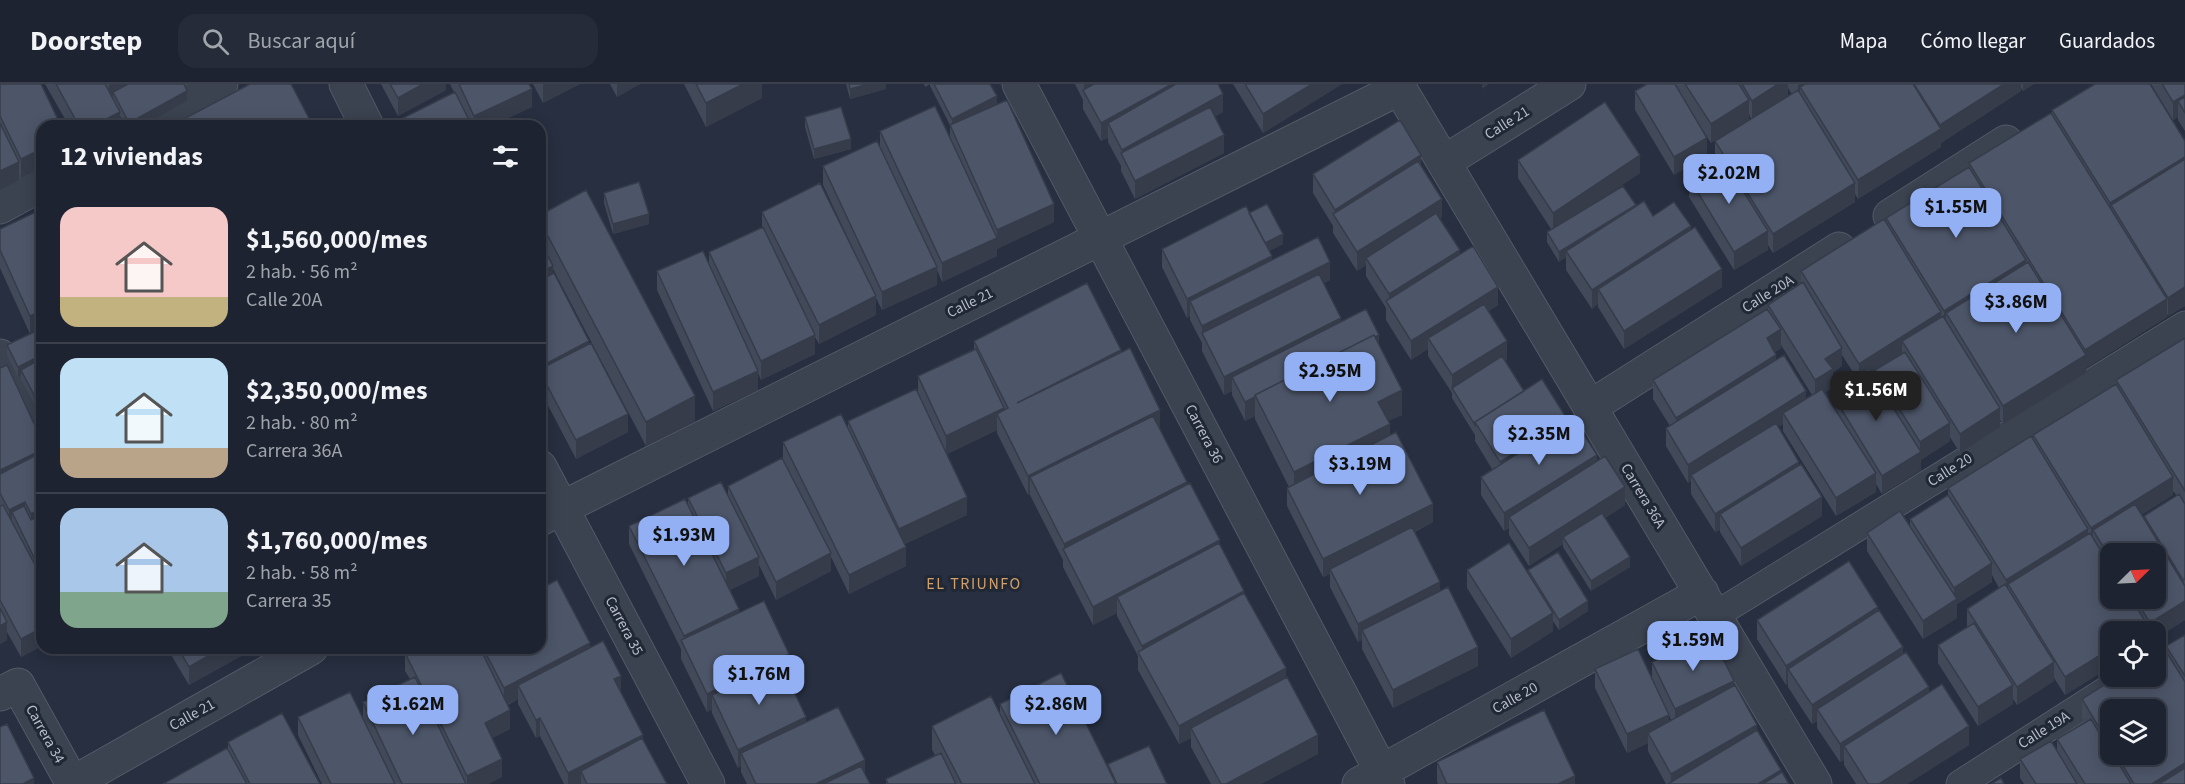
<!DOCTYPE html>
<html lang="es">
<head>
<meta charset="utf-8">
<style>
  :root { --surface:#1d2330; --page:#252b38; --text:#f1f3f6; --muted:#a0a4ab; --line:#3b404c; --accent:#93b0f4 }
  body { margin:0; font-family:"Source Sans 3",sans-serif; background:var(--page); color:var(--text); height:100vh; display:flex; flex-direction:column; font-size:22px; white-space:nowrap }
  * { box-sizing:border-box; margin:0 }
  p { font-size:20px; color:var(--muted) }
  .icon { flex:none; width:33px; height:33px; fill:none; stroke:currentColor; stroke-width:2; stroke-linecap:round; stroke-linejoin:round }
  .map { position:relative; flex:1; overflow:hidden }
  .sheet { position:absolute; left:36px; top:36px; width:510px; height:534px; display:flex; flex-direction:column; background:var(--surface); border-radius:18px; box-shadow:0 3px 15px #0003,0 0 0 2px var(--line) }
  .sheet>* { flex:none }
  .needle { width:39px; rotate:66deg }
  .tools { position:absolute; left:2100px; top:459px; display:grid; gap:12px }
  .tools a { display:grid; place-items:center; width:66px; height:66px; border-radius:12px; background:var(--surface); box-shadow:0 3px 15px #0003,0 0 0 2px var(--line); font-size:30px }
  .price { position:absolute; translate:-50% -51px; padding:0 14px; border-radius:12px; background:var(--accent); color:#111; font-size:20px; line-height:39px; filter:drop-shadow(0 2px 3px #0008) }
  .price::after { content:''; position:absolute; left:50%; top:36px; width:18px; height:14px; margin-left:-9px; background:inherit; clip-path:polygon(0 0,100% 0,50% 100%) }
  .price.selected { background:#222; color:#fff }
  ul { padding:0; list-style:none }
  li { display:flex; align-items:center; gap:18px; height:150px; padding:0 24px }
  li+li { border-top:2px solid var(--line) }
  li span { display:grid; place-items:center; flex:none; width:168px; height:120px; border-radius:18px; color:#555 }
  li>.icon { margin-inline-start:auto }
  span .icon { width:72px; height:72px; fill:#fffc; stroke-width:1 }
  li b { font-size:26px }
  h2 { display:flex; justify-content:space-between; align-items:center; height:72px; padding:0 24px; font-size:26px }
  header { display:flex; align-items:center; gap:36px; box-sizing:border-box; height:84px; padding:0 30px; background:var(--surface); border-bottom:2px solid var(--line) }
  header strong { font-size:28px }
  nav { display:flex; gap:33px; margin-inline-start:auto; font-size:21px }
  .search { width:420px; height:54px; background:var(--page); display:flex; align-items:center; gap:15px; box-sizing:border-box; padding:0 21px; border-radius:18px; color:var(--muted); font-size:22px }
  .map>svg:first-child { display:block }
</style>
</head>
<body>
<header>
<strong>Doorstep</strong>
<div class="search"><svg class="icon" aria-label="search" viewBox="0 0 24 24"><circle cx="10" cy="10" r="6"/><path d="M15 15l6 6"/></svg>Buscar aquí</div>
<nav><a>Mapa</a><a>Cómo llegar</a><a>Guardados</a></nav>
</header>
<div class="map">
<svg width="2185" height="700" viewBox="0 0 2185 700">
  <rect width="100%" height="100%" fill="#272f40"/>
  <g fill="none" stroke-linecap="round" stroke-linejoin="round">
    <defs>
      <path id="service" d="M1714 532 2185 241
        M1960 700 2129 592"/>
      <path id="pedestrian" d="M1890 132 2006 58
        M1590 323 1839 165"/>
      <path id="minor" d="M346 0 367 42
        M1019 0 1388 700
        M1397 0 1815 700
        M145 42 221 0
        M1444 78 1569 0
        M0 123 42 100
        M0 272 42 352
        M540 383 708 700
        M540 435 1400 4
        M0 610 18 601 73 700
        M73 699 311 564
        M1359 700 1702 509"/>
    </defs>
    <use href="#service" stroke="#535a67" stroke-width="29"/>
    <use href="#pedestrian" stroke="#535a67" stroke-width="35"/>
    <use href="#minor" stroke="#535a67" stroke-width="35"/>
    <use href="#service" stroke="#3b4250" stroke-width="27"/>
    <use href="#pedestrian" stroke="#3b4250" stroke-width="33"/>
    <use href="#minor" stroke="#3b4250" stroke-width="33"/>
  </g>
  <path fill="#424a5a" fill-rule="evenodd" d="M0 0 42 42V83L21 94 19 91V96L0 106Z
    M45 0H184L187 17 142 42H125L120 32V42H69Z
    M381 0H446V6L398 32Z
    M450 0H529L532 23 491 42H401V35L454 8Z
    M533 0H580L543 19Z
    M610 0H640L617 13Z
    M684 0H762V14L706 43Z
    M846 0H886V5L850 15Z
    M924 0H990L997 20 1054 138 997 165V172L942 198 937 186V201L882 226 876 214V231L819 260 815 253V270L761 296 758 289V306L713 327 657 206V187L709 182V168L762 143V128L862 184 823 101V82L880 63V47L950 53V41L930 2V0L925 3Z
    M1075 0H1218L1223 28 1214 33 1224 69 1135 115 1121 87V82L1108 58V54L1101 57 1083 25V16Z
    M1233 0H1342L1263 49Z
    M1647 0H2034L2023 7 2021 4V7L1941 59V63L1858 115 1855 110V118L1773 169 1768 161V166L1734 186 1689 113V94L1717 78 1715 75V57L1751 35 1749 30V35L1711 59 1695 34 1707 72 1674 91 1635 26V7ZM1788 4 1792 10 1780 18Z
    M2151 0H2185V47L2178 36V33L2173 36Z
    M2052 26 2185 73V222L2168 232 2167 230V233L2086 284V289L2003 340 2000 336V343L1960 369 1950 353V357L1921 376V386L1882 410 1876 400V408L1836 432 1783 347V340L1778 343 1799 381 1822 432 1741 482 1720 448V446L1715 448 1691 410V397L1688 399 1666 362V344L1670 342 1653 315V296L1768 225V221L1801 199V187L1886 139V134L1969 83V79L2052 30ZM1781 261 1812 311 1806 315 1776 275 1775 268 1781 264ZM1842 271 1856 293 1831 308V318L1825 308 1833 304V288L1842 282Z
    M805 33 851 65 814 75 805 43Z
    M1518 76 1640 89 1592 121 1636 123 1653 132 1691 146 1722 203 1624 265 1598 223V220L1592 225 1566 186V173L1559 178 1547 158V148L1551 145 1518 94Z
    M1421 83 1442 133 1440 134 1460 171 1498 221 1489 227 1507 275 1505 277 1524 307 1567 338 1597 377 1625 421 1605 434 1630 483 1591 507 1563 463V460L1529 482 1509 451V444L1504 447 1481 411V393L1492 385 1475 357V351L1452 314V309L1428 272V265L1411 276 1386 236V224L1366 192V181L1357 187 1333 149V142L1313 109V90Z
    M42 108V339L34 323V319L21 296V291L18 293 7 271V261L30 250 0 184V145L39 127V110Z
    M604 109 649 140 613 150 604 119Z
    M1249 129 1283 160 1269 167 1272 176 1330 196 1324 199 1341 238 1379 261 1402 331 1388 337 1390 352 1433 438 1415 448 1440 507 1478 582 1393 624 1362 565V556L1358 558 1330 503V490L1323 493 1287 422V404L1289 403 1255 335V332L1245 337 1232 311V307L1224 311 1202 267V259L1190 236V232L1187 234 1162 183V165Z
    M540 131 695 337 646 362 553 185V190L589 260 628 348 576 375 540 306Z
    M2185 254V536L2156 554V548H2110V583L2065 611 2054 594V597L2017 621 2013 615V620L1978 642 1938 579V561L1967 543V525L1999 504 1992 491V498L1957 520V534L1923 555 1867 467V449L1910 442V435L1948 411V404L2033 356V351L2116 300V296ZM2173 407 2177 412 2144 432V436L2141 431 2173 411ZM2110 470 2156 514H2110Z
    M974 257 1121 268 1160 345 1187 400 1244 509 1286 594 1318 670 1261 700H1211L1191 663V654L1179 660 1138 586V572L1117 532V529L1093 541 1063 483V476L1030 411V410L1028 411 997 349V346L947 370 967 431 905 460 906 482 849 510 831 473V487L776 516 759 481V492L730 506 739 529 789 589 786 590 806 638 865 690 870 700H747L741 688V682L738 684 712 629V626L707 628 681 575V565L629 460V442L688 421V414L728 412V402L783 376V358L848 345V337L918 309V292L974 265Z
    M0 284 42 357V562L21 573 7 548V556L0 560Z
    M1467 486 1528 489V486L1588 527 1559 546 1553 537V547L1511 574 1467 504Z
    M1878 527 1903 570 1929 608 1969 661 1907 700H1856L1844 681V676L1840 678 1817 644V637L1812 640 1788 603V599L1786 601 1757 555V536Z
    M2185 551V700H2024L2020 694V675L2057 668V655L2085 638 2082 634V615L2166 568V562ZM2110 626 2156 670H2110Z
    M590 563 621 608 643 656 667 700H564L540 652 536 654 518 620V615L508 621 510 645 492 654 502 693 488 700H322L298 651V633H363V618L410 595 405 587V569L415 564Z
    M167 564H252V566L189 601Z
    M1652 578 1734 601 1757 647 1781 689 1789 700H1666L1648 667V659L1627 669 1595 604V585L1652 596ZM1667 626 1671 636 1669 637Z
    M1000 620 1108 685V680L1167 700H886V695L935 671 932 666V642L1000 631Z
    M228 658 320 700H163L228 666Z
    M1437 678 1575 700H1438L1437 697Z"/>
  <path fill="#363c4a" d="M110 0H145L113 8V17L109 19V1Z
    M423 0H446V6L398 32V14Z
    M544 0H580L543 19V1Z
    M617 0H640L617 13Z
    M743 0H762V14L706 43V19Z
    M869 0H886V5L850 15V5Z
    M1085 0H1121L1084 10V1Z
    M1172 0H1179L1108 39V54L1101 57V39Z
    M1312 0H1342L1263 49V30Z
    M1482 0H1489L1482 5Z
    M1778 0H1788V12L1752 36V17Z
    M1800 0H1830L1800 3V18L1798 20V1Z
    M2004 0H2021V7L1941 59V63L1858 115V96L1940 45V41Z
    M2023 0H2034L2023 7Z
    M532 5V23L491 42H474V32Z
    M187 7V17L142 42H129V39Z
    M1223 10V28L1127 82 1122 72V66Z
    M2185 11V29L2178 17V33L2173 36V18Z
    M997 12V22L952 45V35Z
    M1749 16V35L1711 59V40Z
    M120 28V42H93Z
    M1224 51V69L1135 115V97Z
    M1707 54V72L1674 91V73Z
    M851 55V65L814 75V65Z
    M42 65V83L21 94V75Z
    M1421 71V90L1335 132V126Z
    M1640 71V89L1553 147V129Z
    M2185 73V91L2111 121 2110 138V119Z
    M19 78V96L0 106V87Z
    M1855 99V118L1773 169V150Z
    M1442 115V133L1369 179 1366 174V181L1357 187V168Z
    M1054 120V138L997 165V146Z
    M1636 121V132L1566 167V173L1559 178V168Z
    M649 130V140L613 150V140Z
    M1691 142V161L1598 205V220L1592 225V206Z
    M1768 147V166L1734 186V168Z
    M1283 150V160L1264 169V159Z
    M997 154V172L942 198V179Z
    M1460 166V184L1389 222V210Z
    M1272 172V191L1190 217V232L1187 234V215Z
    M2026 176V194L1946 229V244L1944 245V227Z
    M1330 178V196L1207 258 1202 250V242Z
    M553 182V200L540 207V189Z
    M937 183V201L882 226V208Z
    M1722 185V203L1624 265V247Z
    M1498 203V221L1433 262 1428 254V265L1411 276V257Z
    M2185 203V222L2168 232V214Z
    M876 212V231L819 260V241Z
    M2167 215V233L2086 284V289L2003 340V322L2085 272V266Z
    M42 227V246L30 251V232Z
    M1941 228V247L1902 257V271L1875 286V288L1859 298V280Z
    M1341 234V252L1232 293V307L1224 311V293Z
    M1781 245V264L1767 273V254Z
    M815 251V270L761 296V277Z
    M1379 251V269L1256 313Z
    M589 257V276L540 288V283Z
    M1507 257V275L1455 308 1452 304V309V291Z
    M1842 264V282L1833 288V304L1815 314V296L1825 275Z
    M1121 266V284L1017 319Z
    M42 271V281L21 286V291L18 293V283Z
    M1776 271V289L1676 352V334Z
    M758 287V306L713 327V308Z
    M1402 306V331L1378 342V318Z
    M1806 307V326L1783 329V340L1694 395 1691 391V397L1688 399V381Z
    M695 312V337L646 362V338Z
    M1255 313V332L1245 337V318Z
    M1004 324V343L997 330V346L946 370V352Z
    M2000 324V343L1960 369V350Z
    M1160 326V345L1037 406 1030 393V410L1028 411V392Z
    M628 330V348L576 375V356Z
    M1567 335V354L1500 397V378Z
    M1950 339V357L1921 376V386L1882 410V392L1920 368V358Z
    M1390 340V364L1294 412V388Z
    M42 366V385L0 404V386Z
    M1597 371V390L1509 433V444L1504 447V429Z
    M1799 378V396L1720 430V446L1715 448V430Z
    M1876 389V408L1836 432V414Z
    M2173 393V411L2100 457 2093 446V461L2091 462V444Z
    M1187 398V416L1064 467V460Z
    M1625 403V421L1566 458 1563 453V460L1529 482V464Z
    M967 413V431L899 463V445Z
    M1822 413V432L1741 482V464Z
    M25 418V436L12 428V443L9 444V426Z
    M1433 420V438L1332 489 1330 485V490L1323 493V475Z
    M42 424V442L31 448V430Z
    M2088 445V463L2008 500V514L2006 515V496Z
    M1220 456V475L1117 513V529L1093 541V523Z
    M906 463V482L849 510V491Z
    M831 469V487L776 516V498Z
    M759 473V492L726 508V489Z
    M1630 473V483L1591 507V497Z
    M1992 479V498L1957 520V534L1923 555V537L1954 518V504Z
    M1440 498V516L1362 546V556L1358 558V540Z
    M1244 507V526L1142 576V562Z
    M1588 517V527L1559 546V536Z
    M2185 517V536L2156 554V548H2150V539Z
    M1878 523V542L1788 585V599L1786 601V582Z
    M739 525V544L684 562V552Z
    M1553 529V547L1511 574V555Z
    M7 538V556L0 560V542Z
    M2148 542V548H2139Z
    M42 544V562L21 573V555Z
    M590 559V577L518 601V615L504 622V604Z
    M1478 563V582L1393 624V606Z
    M1903 563V581L1817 625V637L1812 640V621Z
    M222 564H252V566L189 601V583Z
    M2110 565V583L2065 611V593Z
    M789 570V589L717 623 712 611V626L707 628V610Z
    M2054 578V597L2017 621V603Z
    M1286 584V602L1191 644V654L1179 660V642Z
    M621 592V610L614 595Z
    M1734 597V616L1675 644V625Z
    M2013 601V620L1978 642V623Z
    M1929 603V622L1844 662V676L1840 678V660Z
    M510 626V645L485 658V639Z
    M1669 631V649H1648V659L1627 669V650Z
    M806 633V651L741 669V682L738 684V666Z
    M540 634V652L536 654V636Z
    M1757 641V659L1671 700V690Z
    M1969 642V661L1907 700H1879Z
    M643 651V669L581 687V700H568V689Z
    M1318 651V670L1261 700H1226Z
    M502 675V693L488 700H467V692Z
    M865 676V695L854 700H816Z
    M2185 679V698L2182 700H2152Z
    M1781 686V700H1758Z
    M1575 692V700H1558Z
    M34 694V700H23Z"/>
  <path fill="#4d5669" stroke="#363c4a" stroke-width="1.5" d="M0 0H41L61 42H42V65L21 75 0 32Z
    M56 0H105L120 28 93 42H79Z
    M128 0H184L187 7 129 39 113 8Z
    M250 0H291L313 42H177L176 39Z
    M390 0H423L398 14Z
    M459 0H529L532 5 474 32Z
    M696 0H743L706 19Z
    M849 0H869L850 5Z
    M934 0H990L997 12 952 35Z
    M1094 0H1172L1101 39 1083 6Z
    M1176 0H1218L1223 10 1122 66 1108 39Z
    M1245 0H1312L1263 30Z
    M1647 0H1675L1707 54 1674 73 1635 7Z
    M1685 0H1739L1749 16 1711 40Z
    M1742 0H1778L1752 17Z
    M1805 0H1913L1941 45 1858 96 1800 3Z
    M1914 0H2004L1940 41Z
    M2095 0H2150L2185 57V73L2110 119 2052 26Z
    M2162 0H2185V11L2173 18Z
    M1798 6 1855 99 1773 150 1715 57Z
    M455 8 472 42H405L401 35Z
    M2185 13V29L2178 17Z
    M1007 16 1054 120 997 146 950 41Z
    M1605 18 1640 71 1553 129 1518 76Z
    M935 22 997 154 942 179 880 47Z
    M841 23 851 55 814 65 805 33Z
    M1210 23 1224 51 1135 97 1121 69Z
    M2051 29 2167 215 2085 266 1969 79Z
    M1400 36 1421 71 1335 126 1313 90Z
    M0 39 19 78 0 87Z
    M173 39 175 42H167Z
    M877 57 937 183 882 208 823 82Z
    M1723 74 1768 147 1734 168 1689 94Z
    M2185 75V203L2168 214 2111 121Z
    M1418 77 1442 115 1357 168 1333 130Z
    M1969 83 2026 176 1944 227 1886 134Z
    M639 98 649 130 613 140 604 109Z
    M820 99 876 212 819 241 762 128Z
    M1623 102 1636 121 1559 168 1547 148Z
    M586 106 695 312 646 338 540 137V131Z
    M42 108V117L39 110Z
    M1644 117 1653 132 1674 118 1691 142 1592 206 1566 167Z
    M1267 120 1283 150 1265 159 1249 129Z
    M1246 122 1272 172 1187 215 1162 165Z
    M40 126 42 131V227L30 232 0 166V145Z
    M1436 129 1460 166 1389 210 1366 174Z
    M1884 135 1941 228 1859 280 1801 187Z
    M763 143 815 251 761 277 709 168Z
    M1695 143 1722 185 1624 247 1598 205Z
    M1318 153 1330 178 1202 242 1190 217Z
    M540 157 553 182 540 189Z
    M1473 162 1498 203 1411 257 1386 217Z
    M703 167 758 287 713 308 657 187Z
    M2028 178 2086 271 2003 322 1946 229Z
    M554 189 589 257 540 283V196Z
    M1319 190 1341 234 1224 293 1202 249Z
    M1803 198 1842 264 1825 275 1833 285 1815 296 1768 221Z
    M1087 199 1121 266 1017 319 1130 264 1160 326 1028 392 997 330 1008 324 974 257Z
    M1484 220 1507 257 1452 291 1428 254Z
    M1366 225 1379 251 1375 253 1374 251 1255 311V313L1245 318 1232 293Z
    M1767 225 1781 245 1767 254 1776 271 1676 334 1653 296Z
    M1943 232 2000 324 1960 350 1902 257Z
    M42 244V271L18 283 7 261Z
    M1374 251 1402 306 1378 318 1390 340 1294 388 1255 311Z
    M2185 254V407L2116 296Z
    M591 259 628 330 576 356 540 288V285Z
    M976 265 1004 324 946 352 918 292Z
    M1905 268 1950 339 1920 358 1875 286Z
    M1784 271 1806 307 1688 381 1666 344Z
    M1502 272 1524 307 1475 338V341L1452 304Z
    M42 274V306L34 311 21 286Z
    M7 281 42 357V366L0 386V284Z
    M1869 285 1921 368 1882 392 1831 308Z
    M1542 295 1567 335 1500 378 1475 338Z
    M2116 300 2173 393 2091 444 2033 351Z
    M916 305 967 413 899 445 848 337Z
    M1822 305 1876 389 1836 414 1783 329Z
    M42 308V329L34 313Z
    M841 330 906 463 849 491 783 358Z
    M1153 332 1187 398 1064 460 1030 393Z
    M1573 334 1597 371 1504 429 1481 393Z
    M1776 339 1799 378 1715 430 1691 391Z
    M1396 348 1433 420 1323 475 1287 404Z
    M2031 352 2088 445 2006 496 1948 404Z
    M42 368V424L31 430 25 418 9 426 0 409V390Z
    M1605 372 1625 403 1529 464 1509 433Z
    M782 374 831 469 776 498 728 402Z
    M1801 380 1822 413 1741 464 1720 430Z
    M721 398 759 473 726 489 688 414Z
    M1190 399 1220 456 1093 523 1063 465Z
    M2179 410 2185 420V495L2183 496 2144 432Z
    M1948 411 1992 479 1954 504 1910 435Z
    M685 415 739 525 684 552 629 442Z
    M2135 420 2185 502V517L2150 539 2135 514H2156V470H2110V474L2093 446Z
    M3 421 42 494V544L21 555 0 516V422Z
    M24 422 31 436 42 430V490L12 428Z
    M1900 427 1957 515 1923 537 1867 449Z
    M1602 429 1630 473 1591 497 1563 453Z
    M1412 443 1440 498 1358 540 1330 485Z
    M2090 449 2110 482V514H2131L2148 542 2139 548H2110V565L2065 593 2008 500Z
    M1219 459 1244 507 1142 562 1117 513Z
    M1509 459 1553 529 1511 555 1467 486Z
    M1558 468 1588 517 1559 536 1528 486Z
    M1849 477 1878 523 1786 582 1757 536Z
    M557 496 590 559 504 604 483 564H540V505Z
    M2005 500 2054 578 2017 603 1967 525Z
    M1448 503 1478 563 1393 606 1362 546Z
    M1244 509 1286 584 1179 642 1138 568Z
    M764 517 789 570 707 610 681 556Z
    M0 524 7 538 0 542Z
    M1879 526 1903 563 1812 621 1788 585Z
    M1974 539 2013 601 1978 623 1938 561Z
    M1711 550 1734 597 1675 625 1652 578Z
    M2185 551V592L2166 562Z
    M603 557 621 592 614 595 643 651 568 689 540 634 536 636 518 601Z
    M178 564H222L189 583Z
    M415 564H480L510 626 485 639 502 675 467 692 405 569Z
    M2164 564 2185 598V679L2152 700H2134L2116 670H2156V626H2110V662L2082 615 2118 592H2156V569Z
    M1638 565 1669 631 1627 650 1595 585Z
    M1906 568 1929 603 1840 660 1817 625Z
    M780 578 806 633 738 666 712 611Z
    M1061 589 1116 700H1040L1000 620Z
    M415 593 466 700H402L363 618Z
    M1287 593 1318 651 1226 700H1221L1191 644Z
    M1942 600 1969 642 1879 700H1868L1844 662Z
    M1735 601 1757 641 1671 690 1648 649Z
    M350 608 395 700H331L298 633Z
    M991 612 1035 700H962L932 642Z
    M838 623 865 676 816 700H756L741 669Z
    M1544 626 1575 692 1558 700H1447L1437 678Z
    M282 629 320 700H250L228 658Z
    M2091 635 2110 667V670H2113L2131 700H2085L2057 655Z
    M7 640 34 694 23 700H0V643Z
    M1757 646 1781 686 1758 700H1668Z
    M642 654 667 700H587L581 687Z
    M2051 657 2077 700H2036L2020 675Z
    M1149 662 1167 700H1117L1108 680Z
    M227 664 247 700H163Z
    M941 669 956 700H888L886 695Z
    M861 682 870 700H823Z
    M2185 684V700H2159Z
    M1782 688 1789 700H1763Z
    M2001 694 2004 700H1991Z"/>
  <g text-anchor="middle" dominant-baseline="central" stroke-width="6" stroke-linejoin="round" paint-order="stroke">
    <g font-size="15" fill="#b8bdca" stroke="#202735">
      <text transform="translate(1507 39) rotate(-32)">Calle 21</text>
      <text transform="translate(1768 210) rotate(-32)">Calle 20A</text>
      <text transform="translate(970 219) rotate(-26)">Calle 21</text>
      <text transform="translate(1204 350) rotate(62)">Carrera 36</text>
      <text transform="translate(1950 386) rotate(-32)">Calle 20</text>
      <text transform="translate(1643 412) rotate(59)">Carrera 36A</text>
      <text transform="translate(624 542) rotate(62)">Carrera 35</text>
      <text transform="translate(1515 614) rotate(-29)">Calle 20</text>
      <text transform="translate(192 631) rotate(-29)">Calle 21</text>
      <text transform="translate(2044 646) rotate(-32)">Calle 19A</text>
      <text transform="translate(45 650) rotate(61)">Carrera 34</text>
    </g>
    <g font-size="16" letter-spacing="1.5" fill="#d2a06b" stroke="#202735">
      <text x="974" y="500">EL TRIUNFO</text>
    </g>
  </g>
</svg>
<div class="tools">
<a><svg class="needle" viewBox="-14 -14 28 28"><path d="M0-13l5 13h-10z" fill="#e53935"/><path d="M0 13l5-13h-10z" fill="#a0a4ab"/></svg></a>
<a><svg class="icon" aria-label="locate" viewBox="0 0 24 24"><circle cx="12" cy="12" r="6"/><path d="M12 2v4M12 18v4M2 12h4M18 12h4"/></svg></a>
<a><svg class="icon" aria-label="layers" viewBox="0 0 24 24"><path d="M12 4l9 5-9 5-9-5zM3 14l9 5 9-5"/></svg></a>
</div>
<b class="price" style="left:1729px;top:121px">$2.02M</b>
<b class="price" style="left:1956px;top:155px">$1.55M</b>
<b class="price" style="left:2016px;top:250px">$3.86M</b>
<b class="price" style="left:1330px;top:319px">$2.95M</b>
<b class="price selected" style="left:1876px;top:338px">$1.56M</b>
<b class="price" style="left:1539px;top:382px">$2.35M</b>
<b class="price" style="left:1360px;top:412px">$3.19M</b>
<b class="price" style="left:684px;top:483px">$1.93M</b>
<b class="price" style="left:1693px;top:588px">$1.59M</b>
<b class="price" style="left:759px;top:622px">$1.76M</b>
<b class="price" style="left:413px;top:652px">$1.62M</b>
<b class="price" style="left:1056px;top:652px">$2.86M</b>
<section class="sheet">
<h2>12 viviendas<svg class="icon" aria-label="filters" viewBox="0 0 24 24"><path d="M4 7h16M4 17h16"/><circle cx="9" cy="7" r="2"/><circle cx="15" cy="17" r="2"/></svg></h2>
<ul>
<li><span style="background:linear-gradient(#f6c9c9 75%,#c2b280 0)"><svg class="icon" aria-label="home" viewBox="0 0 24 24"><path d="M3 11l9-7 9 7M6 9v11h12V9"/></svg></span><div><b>$1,560,000/mes</b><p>2 hab. · 56 m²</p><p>Calle 20A</p></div></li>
<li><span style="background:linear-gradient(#bfe0f5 75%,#b9a48a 0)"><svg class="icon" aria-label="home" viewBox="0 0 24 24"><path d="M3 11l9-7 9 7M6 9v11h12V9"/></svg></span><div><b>$2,350,000/mes</b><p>2 hab. · 80 m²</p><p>Carrera 36A</p></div></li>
<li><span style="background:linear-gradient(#a9c7e8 70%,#7fa58c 0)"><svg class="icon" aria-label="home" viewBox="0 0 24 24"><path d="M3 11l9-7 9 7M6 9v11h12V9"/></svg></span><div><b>$1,760,000/mes</b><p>2 hab. · 58 m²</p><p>Carrera 35</p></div></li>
</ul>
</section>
</div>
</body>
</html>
